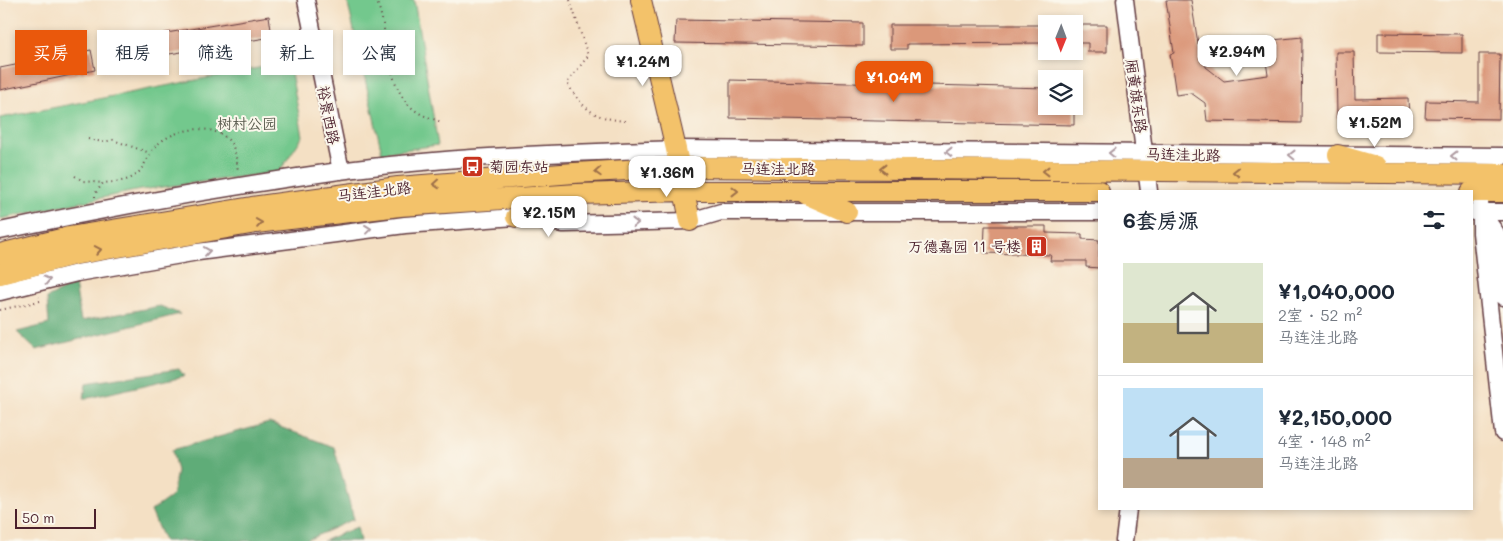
<!DOCTYPE html>
<html lang="zh">
<head>
<meta charset="utf-8">
<style>
  :root { --surface:#fff; --page:#f6f6f7; --text:#1f2937; --muted:#747a83; --line:#e0e1e3; --accent:#ea580c }
  body { margin:0; font-family:Mali,"LXGW WenKai TC",sans-serif; background:var(--page); color:var(--text); height:100vh; display:flex; flex-direction:column; font-size:19px; white-space:nowrap }
  * { box-sizing:border-box; margin:0 }
  p { font-size:16px; color:var(--muted) }
  .icon { flex:none; width:28px; height:28px; fill:none; stroke:currentColor; stroke-width:2; stroke-linecap:round; stroke-linejoin:round }
  .map { position:relative; flex:1; overflow:hidden }
  .side { position:absolute; left:1098px; top:190px; width:375px; height:320px; display:flex; flex-direction:column; background:var(--surface); border-radius:0px; box-shadow:0 2px 8px #0003 }
  .side>* { flex:none }
  .guide { position:absolute; left:15px; top:30px; width:475px; height:45px; display:flex; gap:10px }
  .needle { width:32px; rotate:181deg }
  .controls { position:absolute; left:1038px; top:15px; display:grid; gap:10px }
  .controls a { display:grid; place-items:center; width:45px; height:45px; border-radius:0px; background:var(--surface); box-shadow:0 2px 8px #0003; font-size:25px }
  .scale { position:absolute; left:15px; bottom:12px; width:81px; box-sizing:border-box; padding-left:5px; border:2px solid #4a1f2b; border-top:0; font-size:14px; line-height:18px; white-space:nowrap; color:#4a1f2b; -webkit-text-stroke:4px #fbf7ec; paint-order:stroke }
  .price { position:absolute; translate:-50% -42px; padding:0 11px; border-radius:10px; background:#fff; color:#222; font-size:16px; line-height:32px; filter:drop-shadow(0 1px 2px #0008) }
  .price::after { content:''; position:absolute; left:50%; top:30px; width:15px; height:11px; margin-left:-8px; background:inherit; clip-path:polygon(0 0,100% 0,50% 100%) }
  .price.current { background:var(--accent); color:#fff }
  ul { padding:0; list-style:none }
  li { display:flex; align-items:center; gap:15px; height:125px; padding:0 25px }
  li+li { border-top:1px solid var(--line) }
  li span { display:grid; place-items:center; flex:none; width:140px; height:100px; border-radius:0px; color:#555 }
  li>.icon { margin-inline-start:auto }
  span .icon { width:60px; height:60px; fill:#fffc; stroke-width:1 }
  li b { font-size:21px }
  h2 { display:flex; justify-content:space-between; align-items:center; height:60px; padding:0 25px; font-size:21px }
  .chip { padding:0 18px; border-radius:0px; background:var(--surface); box-shadow:0 2px 8px #0003; font-size:18px; line-height:45px }
  .chip.current { background:var(--accent); color:#fff }
  .map>svg:first-child { display:block }
</style>
</head>
<body>
<div class="map">
<svg width="1503" height="541" viewBox="0 0 1503 541">
  <rect width="100%" height="100%" fill="#fbf7ec"/>
  <filter id="ink" filterUnits="userSpaceOnUse"><feTurbulence type="fractalNoise" baseFrequency=".02" numOctaves="2"/><feDisplacementMap in="SourceGraphic" scale="10" xChannelSelector="R" yChannelSelector="G"/><feConvolveMatrix kernelMatrix="1 2 1 2 8 2 1 2 1" color-interpolation-filters="sRGB"/></filter>
  <filter id="wash" filterUnits="userSpaceOnUse"><feTurbulence type="fractalNoise" baseFrequency=".0096" numOctaves="4" result="noise"/><feDisplacementMap in="SourceGraphic" scale="20" xChannelSelector="R" yChannelSelector="G"/><feGaussianBlur stdDeviation="1.12" result="paint"/><feColorMatrix in="noise" values="0 0 0 0 0 0 0 0 0 0 0 0 0 0 0 0 0 1.4 0 .05"/><feComposite in="paint" operator="in"/></filter>
  <g filter="url(#wash)">
    <rect width="100%" height="100%" fill="#f4e0c4"/>
    <path fill="#73c88d" stroke="#5e745c" d="M347 0H414L438 145 382 153Z
      M289 62 303 136 279 172 140 190 0 219V118Z"/>
    <path fill="#5eac78" stroke="#546652" d="M75 284 81 321 160 306 180 314 36 350 17 332 49 324 47 298Z
      M179 369 184 376 84 399 86 383Z
      M269 423 334 447 354 519 305 541H164L151 511 172 496 177 471 172 450Z
      M357 527 360 541H323Z"/>
    <g id="blocks">
      <path fill="#db987a" d="M1166 0H1191L1199 50H1204L1206 67 1224 81 1268 75 1263 41 1302 37 1301 123 1207 121 1205 103 1191 93 1176 95 1170 54 1174 53Z
        M269 16 272 37 115 63 112 42Z
        M676 20 863 23V46L675 43Z
        M890 25H1046V43L907 44V49H890Z
        M1074 25H1107V52H1088V43H1074Z
        M1378 33 1462 34V53L1378 52Z
        M91 50 95 70 0 90V68Z
        M1336 52H1354L1355 99 1408 98 1409 119 1337 118Z
        M1479 54H1500L1499 119 1425 118 1426 101 1479 102Z
        M730 80 1046 88V106H1074V125L730 118Z
        M985 226H1046V233L1082 234V239L1099 240V268L1086 267V261H1050L1051 255 984 253Z"/>
    </g>
  </g>
  <g filter="url(#ink)">
    <use href="#blocks" fill-opacity="0" stroke="#643c42" stroke-width="1"/>
    <g fill="none" stroke-linecap="round" stroke-linejoin="round">
      <defs>
        <path id="minor" d="M306 0 341 171
          M1125 0 1149 191
          M1478 181 1481 212V233L1503 433
          M1473 212H1503
          M1481 212 1496 233 1503 297
          M0 231C112 207 225 187 339 171 450 156 564 153 676 149L1503 156
          M0 292 77 273 198 252 405 225 516 217 564 224 690 221 721 212H1099
          M1124 541 1128 509"/>
        <path id="major" d="M641 0 676 149 690 221
          M1338 155 1376 166
          M1471 192H1503
          M806 194 847 212
          M516 217 556 202
          M0 254 69 237 252 207 398 187 574 173 679 167 1503 174
          M0 274 73 255 256 223 400 206 577 194 684 191H1099"/>
      </defs>
      <use href="#minor" stroke="#643c42" stroke-width="19"/>
      <use href="#major" stroke="#643c42" stroke-width="22"/>
      <path stroke="#643c42" stroke-width="2" stroke-dasharray="1 4" stroke-linecap="butt" d="M376 0C391 34 383 92 419 113 426 117 434 119 441 122
        M570 0 588 56 567 83C583 109 593 118 625 121
        M88 139 103 142 113 140 150 153
        M75 176 83 181 103 183
        M95 197V194L103 183C113 182 124 182 133 177 144 171 147 155 156 146 173 128 217 120 232 145 236 152 237 164 238 172
        M0 310 40 301 39 297"/>
      <use href="#minor" stroke="#fff" stroke-width="16"/>
      <use href="#major" stroke="#f3c26a" stroke-width="20"/>
    </g>
    <defs><path id="oneway-chevron" d="M-2-3.5L2.5 0L-2 3.5" fill="none" stroke-width="1.6" stroke-linecap="round" stroke-linejoin="round" transform="scale(1.25)"/></defs>
    <g stroke="#ae9aa0">
      <use href="#oneway-chevron" transform="translate(949 152) rotate(-179)"/>
      <use href="#oneway-chevron" transform="translate(1112 153) rotate(-179)"/>
      <use href="#oneway-chevron" transform="translate(1292 155) rotate(-179)"/>
      <use href="#oneway-chevron" transform="translate(1454 156) rotate(-180)"/>
      <use href="#oneway-chevron" transform="translate(635 223) rotate(-1)"/>
      <use href="#oneway-chevron" transform="translate(368 229) rotate(-7)"/>
      <use href="#oneway-chevron" transform="translate(207 251) rotate(-8)"/>
      <use href="#oneway-chevron" transform="translate(47 280) rotate(-13)"/>
    </g>
    <g stroke="#9e704a">
      <use href="#oneway-chevron" transform="translate(883 169) rotate(-180)"/>
      <use href="#oneway-chevron" transform="translate(1046 171) rotate(-180)"/>
      <use href="#oneway-chevron" transform="translate(598 172) rotate(177)"/>
      <use href="#oneway-chevron" transform="translate(1236 172) rotate(-180)"/>
      <use href="#oneway-chevron" transform="translate(436 184) rotate(175)"/>
      <use href="#oneway-chevron" transform="translate(735 191)"/>
      <use href="#oneway-chevron" transform="translate(259 223) rotate(-8)"/>
      <use href="#oneway-chevron" transform="translate(98 250) rotate(-10)"/>
    </g>
  </g>
  <defs>
    <symbol id="bus-square" viewBox="-11 -11 22 22"><rect x="-9" y="-9" width="18" height="18" rx="4" fill="#c8321e" stroke="#fbf7ec"/><path d="M-5-6H5V4H4V6H2V4H-2V6H-4V4H-5ZM-3.5-4V0h7V-4ZM-3.5 1.2v1.5H-2V1.2ZM2 1.2v1.5H3.5V1.2Z" fill="#fff"/></symbol>
    <symbol id="building-square" viewBox="-11 -11 22 22"><rect x="-9" y="-9" width="18" height="18" rx="4" fill="#c8321e" stroke="#fbf7ec"/><path d="M-4-6H4V6H1V3H-1V6H-4ZM-2.5-4.3h1.7v1.8h-1.7ZM.8-4.3h1.7v1.8H.8ZM-2.5-1h1.7V.8h-1.7ZM.8-1h1.7V.8H.8Z" fill="#fff"/></symbol>
  </defs>
  <g fill-rule="evenodd">
    <use href="#bus-square" x="460" y="154" width="25" height="25"/>
    <use href="#building-square" x="1024" y="234" width="25" height="25"/>
  </g>
  <g text-anchor="middle" dominant-baseline="central" stroke-width="4" stroke-linejoin="round" paint-order="stroke">
    <g font-size="15" fill="#4a1f2b" stroke="#fbf7ec">
      <text transform="translate(1137 96) rotate(82)">厢黄旗东路</text>
      <text transform="translate(329 115) rotate(79)">裕景西路</text>
      <text transform="translate(1183 154) rotate(1)">马连洼北路</text>
      <text x="778" y="168">马连洼北路</text>
      <text transform="translate(374 191) rotate(-7)">马连洼北路</text>
    </g>
    <g font-size="15" fill="#585a4d" stroke="#fbf7ec">
      <text x="247" y="123">树村公园</text>
    </g>
    <g font-size="15" fill="#4a1f2b" stroke="#fbf7ec" text-anchor="start">
      <text x="489" y="166">菊园东站</text>
      <text x="1021" y="246" text-anchor="end">万德嘉园 11 号楼</text>
    </g>
  </g>
</svg>
<div class="controls">
<a><svg class="needle" viewBox="-14 -14 28 28"><path d="M0-13l5 13h-10z" fill="#e53935"/><path d="M0 13l5-13h-10z" fill="#747a83"/></svg></a>
<a><svg class="icon" aria-label="layers" viewBox="0 0 24 24"><path d="M12 4l9 5-9 5-9-5zM3 14l9 5 9-5"/></svg></a>
</div>
<div class="scale">50 m</div>
<b class="price" style="left:1237px;top:77px">¥2.94M</b>
<b class="price" style="left:643px;top:87px">¥1.24M</b>
<b class="price current" style="left:894px;top:103px">¥1.04M</b>
<b class="price" style="left:1375px;top:148px">¥1.52M</b>
<b class="price" style="left:667px;top:198px">¥1.36M</b>
<b class="price" style="left:549px;top:238px">¥2.15M</b>
<div class="guide">
<a class="chip current">买房</a>
<a class="chip">租房</a>
<a class="chip">筛选</a>
<a class="chip">新上</a>
<a class="chip">公寓</a>
</div>
<section class="side">
<h2>6套房源<svg class="icon" aria-label="filters" viewBox="0 0 24 24"><path d="M4 7h16M4 17h16"/><circle cx="9" cy="7" r="2"/><circle cx="15" cy="17" r="2"/></svg></h2>
<ul>
<li><span style="background:linear-gradient(#dfe7d0 60%,#c2b280 0)"><svg class="icon" aria-label="home" viewBox="0 0 24 24"><path d="M3 11l9-7 9 7M6 9v11h12V9"/></svg></span><div><b>¥1,040,000</b><p>2室 · 52 m²</p><p>马连洼北路</p></div></li>
<li><span style="background:linear-gradient(#bfe0f5 70%,#b9a48a 0)"><svg class="icon" aria-label="home" viewBox="0 0 24 24"><path d="M3 11l9-7 9 7M6 9v11h12V9"/></svg></span><div><b>¥2,150,000</b><p>4室 · 148 m²</p><p>马连洼北路</p></div></li>
</ul>
</section>
</div>
</body>
</html>
